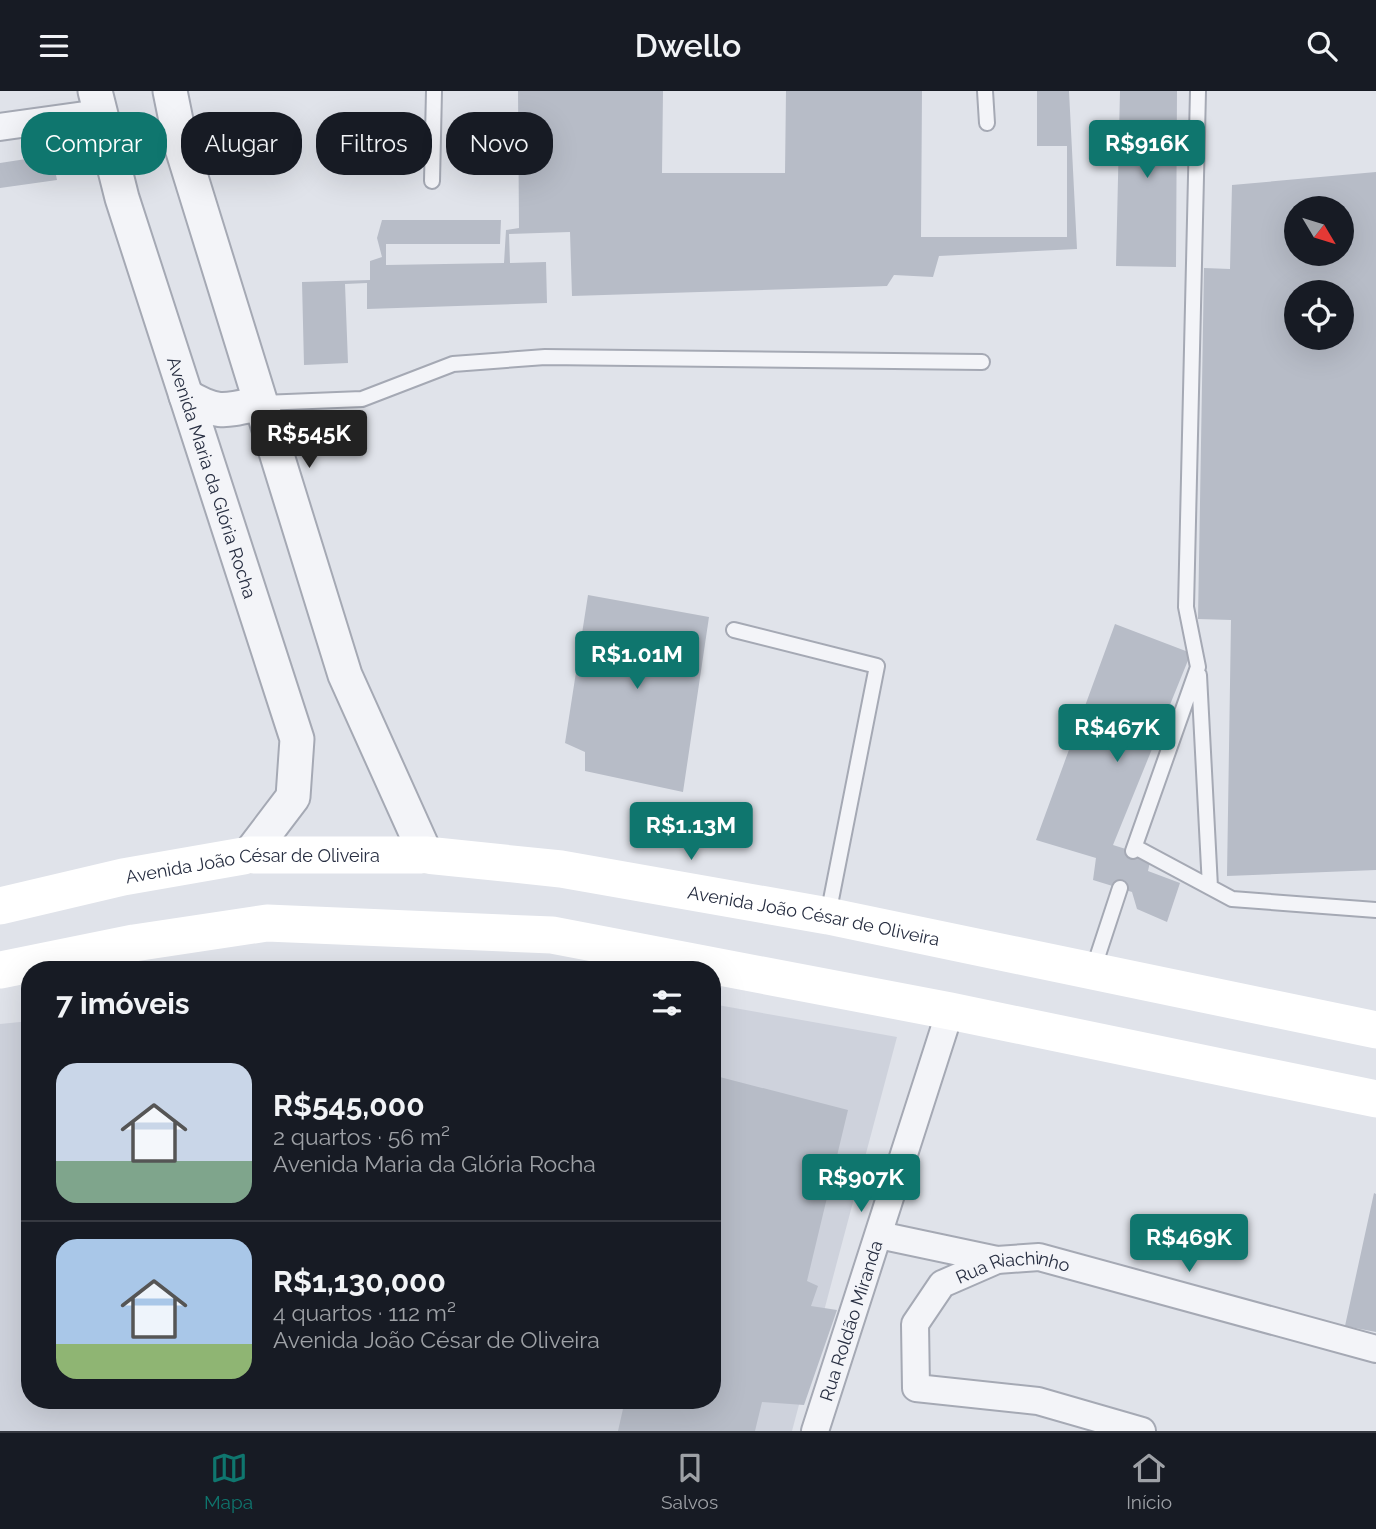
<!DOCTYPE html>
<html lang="pt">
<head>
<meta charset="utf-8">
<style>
  :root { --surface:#171b24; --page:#242831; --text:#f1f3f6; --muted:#9ea1a6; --line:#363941; --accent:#0f766e }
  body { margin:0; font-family:Raleway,sans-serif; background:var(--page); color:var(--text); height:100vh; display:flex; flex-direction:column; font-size:26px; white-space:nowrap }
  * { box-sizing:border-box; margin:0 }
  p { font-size:23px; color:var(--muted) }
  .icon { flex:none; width:38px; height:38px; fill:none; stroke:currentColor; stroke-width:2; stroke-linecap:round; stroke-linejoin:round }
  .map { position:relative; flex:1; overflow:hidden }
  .panel { position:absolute; left:21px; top:870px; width:700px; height:448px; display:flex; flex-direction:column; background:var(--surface); border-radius:28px; box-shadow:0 7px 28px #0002 }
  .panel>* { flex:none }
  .top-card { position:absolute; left:21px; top:21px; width:700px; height:63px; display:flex; gap:14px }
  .needle { width:46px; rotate:128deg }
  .controls { position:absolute; left:1284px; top:105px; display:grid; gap:14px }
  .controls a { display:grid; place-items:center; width:70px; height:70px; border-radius:50%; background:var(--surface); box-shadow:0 7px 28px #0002; font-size:35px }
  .price { position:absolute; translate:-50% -60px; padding:0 16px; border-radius:7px; background:var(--accent); color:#fff; font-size:23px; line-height:46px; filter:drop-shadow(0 2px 4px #0008) }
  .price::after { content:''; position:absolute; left:50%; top:42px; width:21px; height:16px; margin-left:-10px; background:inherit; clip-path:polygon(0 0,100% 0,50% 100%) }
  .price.on { background:#222; color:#fff }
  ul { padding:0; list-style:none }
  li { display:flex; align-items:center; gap:21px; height:175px; padding:0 35px }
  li+li { border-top:2px solid var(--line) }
  li span { display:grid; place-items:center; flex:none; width:196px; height:140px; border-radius:21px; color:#555 }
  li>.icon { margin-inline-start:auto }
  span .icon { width:84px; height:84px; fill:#fffc; stroke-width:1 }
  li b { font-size:30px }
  h2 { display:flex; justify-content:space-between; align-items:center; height:84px; padding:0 35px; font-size:30px }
  .pill { padding:0 24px; border-radius:28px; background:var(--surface); box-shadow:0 7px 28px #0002; font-size:24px; line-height:63px }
  .pill.on { background:var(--accent); color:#fff }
  header { display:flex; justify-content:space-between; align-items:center; height:91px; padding:0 35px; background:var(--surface); font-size:32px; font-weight:600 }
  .tab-bar { display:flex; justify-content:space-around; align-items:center; height:98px; border-top:2px solid var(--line); background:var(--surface); font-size:19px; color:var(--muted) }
  .tab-bar a { display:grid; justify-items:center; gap:4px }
  .tab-bar .on { color:var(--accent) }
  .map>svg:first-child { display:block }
</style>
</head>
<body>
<header><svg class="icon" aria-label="menu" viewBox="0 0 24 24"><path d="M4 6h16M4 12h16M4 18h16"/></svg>Dwello<svg class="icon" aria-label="search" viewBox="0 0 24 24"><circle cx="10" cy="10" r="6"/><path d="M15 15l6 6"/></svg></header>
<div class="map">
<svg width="1376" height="1340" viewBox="0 0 1376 1340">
  <rect width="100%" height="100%" fill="#e0e3ea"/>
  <path fill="#ced2dc" d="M712 913 897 946 792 1340H0V933L30 930V1309H712Z"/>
  <path fill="#b7bcc7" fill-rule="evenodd" d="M518 0H663L662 82H785L786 0H922L921 146H1067V55H1037V0H1069L1077 158 939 165 933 186 894 184 887 195 572 205 570 141 509 143 510 172 546 171 547 212 367 218V192L345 193 348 272 304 274 302 191 370 189V170L382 166 377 147 382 129H501L500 153H386V174L504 172 506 139 519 137Z
    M1120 0H1177L1176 176 1116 175Z
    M52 64 57 89 0 97V72Z
    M1376 81V779L1227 785 1231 529 1198 528 1204 177 1230 178 1232 94ZM1297 117H1342V163H1297ZM1297 201H1342V247H1297Z
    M588 504 709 526 683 701 585 680V661L565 652Z
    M1115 533 1191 562 1113 754 1151 766 1148 780 1180 792 1167 831 1137 818 1132 801 1093 789 1096 767 1036 749Z
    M712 984 848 1019 807 1190 818 1195 811 1215 837 1219 804 1314 762 1311 755 1340H618L625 1309H712Z
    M1374 1102 1376 1103V1241L1345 1235Z"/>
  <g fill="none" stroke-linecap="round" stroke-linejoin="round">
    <defs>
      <path id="service" d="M985 0 987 32
        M432 90 434 0
        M262 312 362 308 453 273 545 266 982 271
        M734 539 877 575 828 824
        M1199 584 1210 796
        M1135 756 1232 808 1376 819
        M1133 760 1198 576 1186 516 1198 0
        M1093 879 1120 797"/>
      <g id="minor">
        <path d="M0 36 99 22"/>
        <path d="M879 1144 997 1169"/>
        <path id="s1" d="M815 1340 950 920"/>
        <path id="s2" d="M1142 1340 1038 1310 916 1297 915 1233 942 1193 997 1169 1039 1166 1376 1258"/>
      </g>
      <g id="tertiary">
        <path id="s3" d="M95 0 122 107 297 648 293 706 249 764"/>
        <path d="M170 0 181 54 345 584 426 764"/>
        <path d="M186 305C218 324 225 320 260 312"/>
      </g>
    </defs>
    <use href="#service" stroke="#a5a9b4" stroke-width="18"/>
    <use href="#minor" stroke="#a5a9b4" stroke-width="30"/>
    <use href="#tertiary" stroke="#a5a9b4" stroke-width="37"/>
    <use href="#service" stroke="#f3f4f8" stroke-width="14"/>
    <use href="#minor" stroke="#f3f4f8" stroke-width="26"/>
    <use href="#tertiary" stroke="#f3f4f8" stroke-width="33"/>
    <g stroke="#fff" stroke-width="37">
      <path id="s4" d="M0 815 123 786 249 764H426L561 778 828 825 1376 939"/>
      <path d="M0 879 134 852 267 832 552 844 950 920 1376 1008"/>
    </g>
  </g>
  <g text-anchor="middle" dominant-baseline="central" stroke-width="5" stroke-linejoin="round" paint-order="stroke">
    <g font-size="18" fill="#282f42" stroke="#f0f2f7">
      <text stroke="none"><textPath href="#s3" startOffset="404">Avenida Maria da Glória Rocha</textPath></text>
      <text stroke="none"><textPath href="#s4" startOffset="257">Avenida João César de Oliveira</textPath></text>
      <text stroke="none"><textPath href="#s4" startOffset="824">Avenida João César de Oliveira</textPath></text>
      <text stroke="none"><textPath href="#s2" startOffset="418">Rua Riachinho</textPath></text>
      <text stroke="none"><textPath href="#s1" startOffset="116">Rua Roldão Miranda</textPath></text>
    </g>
  </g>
</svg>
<div class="controls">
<a><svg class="needle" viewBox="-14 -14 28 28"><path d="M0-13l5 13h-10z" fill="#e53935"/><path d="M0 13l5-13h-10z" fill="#9ea1a6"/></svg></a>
<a><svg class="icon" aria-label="locate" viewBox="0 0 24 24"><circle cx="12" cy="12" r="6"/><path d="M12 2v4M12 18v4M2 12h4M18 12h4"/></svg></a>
</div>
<b class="price" style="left:1147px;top:89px">R$916K</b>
<b class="price on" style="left:309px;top:379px">R$545K</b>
<b class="price" style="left:637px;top:600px">R$1.01M</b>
<b class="price" style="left:1117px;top:673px">R$467K</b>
<b class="price" style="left:691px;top:771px">R$1.13M</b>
<b class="price" style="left:861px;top:1123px">R$907K</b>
<b class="price" style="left:1189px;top:1183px">R$469K</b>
<div class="top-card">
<a class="pill on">Comprar</a>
<a class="pill">Alugar</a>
<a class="pill">Filtros</a>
<a class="pill">Novo</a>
</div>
<section class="panel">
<h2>7 imóveis<svg class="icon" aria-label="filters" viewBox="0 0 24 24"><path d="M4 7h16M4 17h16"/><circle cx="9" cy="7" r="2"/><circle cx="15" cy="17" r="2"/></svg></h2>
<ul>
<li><span style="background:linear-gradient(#c9d6e8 70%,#7fa58c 0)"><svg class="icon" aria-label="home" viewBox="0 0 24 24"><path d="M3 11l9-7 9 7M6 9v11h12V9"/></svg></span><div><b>R$545,000</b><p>2 quartos · 56 m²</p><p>Avenida Maria da Glória Rocha</p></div></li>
<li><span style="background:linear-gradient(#a9c7e8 75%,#8fb573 0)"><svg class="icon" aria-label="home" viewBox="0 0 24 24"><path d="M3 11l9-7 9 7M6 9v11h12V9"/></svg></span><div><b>R$1,130,000</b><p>4 quartos · 112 m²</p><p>Avenida João César de Oliveira</p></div></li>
</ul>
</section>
</div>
<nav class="tab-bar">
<a class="on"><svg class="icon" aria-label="map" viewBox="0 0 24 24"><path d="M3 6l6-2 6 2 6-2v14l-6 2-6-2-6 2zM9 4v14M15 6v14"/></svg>Mapa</a>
<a><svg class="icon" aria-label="saved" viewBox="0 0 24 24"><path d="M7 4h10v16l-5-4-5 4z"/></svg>Salvos</a>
<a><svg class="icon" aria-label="home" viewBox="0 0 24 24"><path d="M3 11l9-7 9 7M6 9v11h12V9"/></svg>Início</a>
</nav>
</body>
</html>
